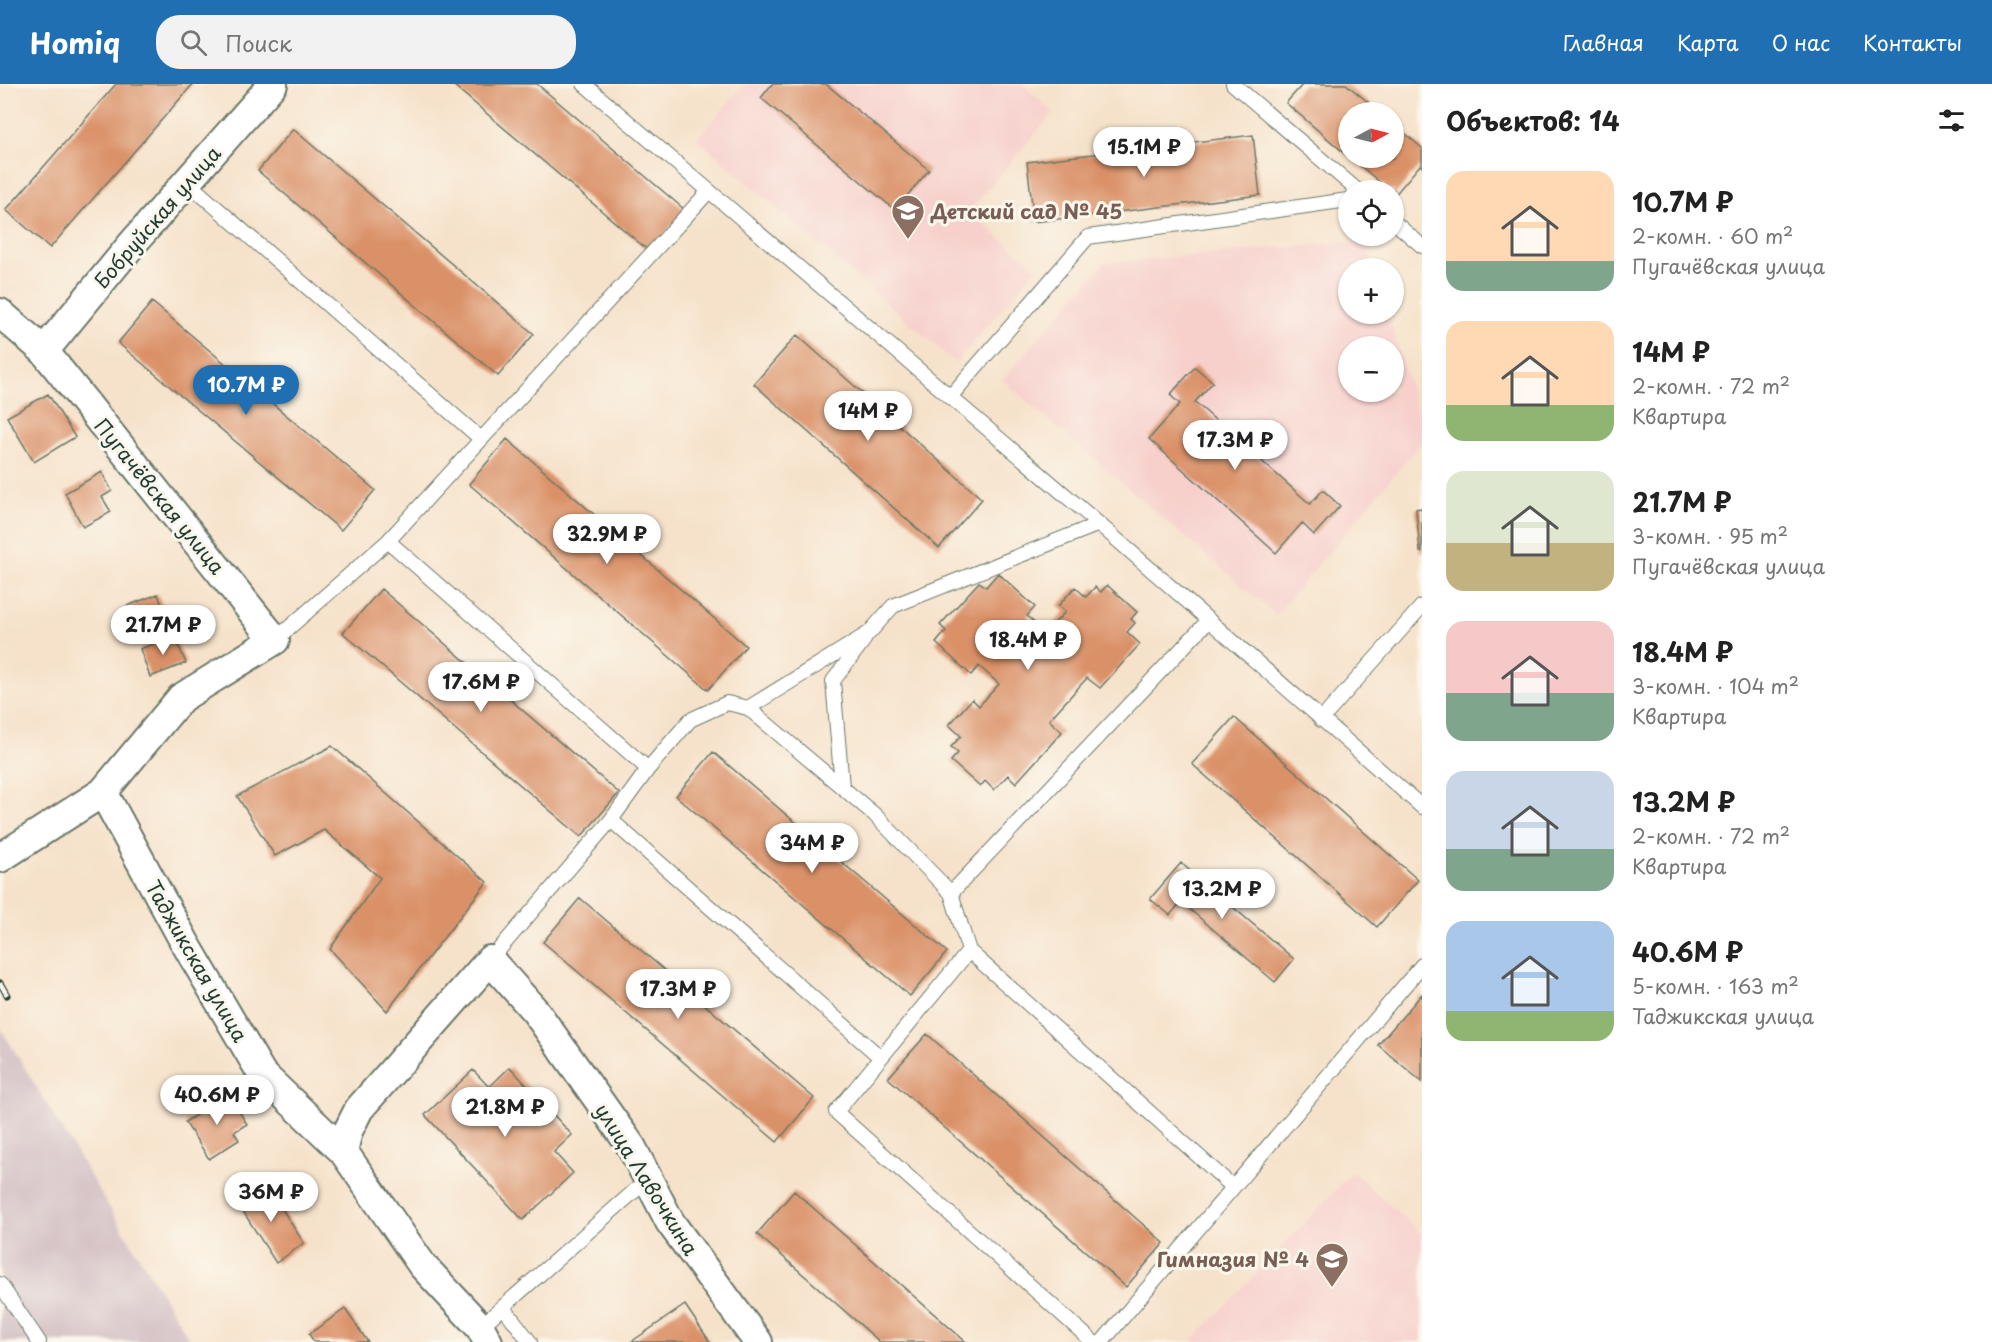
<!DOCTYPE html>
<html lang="ru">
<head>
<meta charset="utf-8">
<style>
  :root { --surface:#fff; --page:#f2f2f2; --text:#222; --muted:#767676; --accent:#1f6fb2 }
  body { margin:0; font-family:"Playpen Sans",sans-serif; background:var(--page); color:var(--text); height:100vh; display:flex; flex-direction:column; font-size:22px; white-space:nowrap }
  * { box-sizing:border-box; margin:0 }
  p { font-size:20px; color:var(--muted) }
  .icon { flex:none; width:33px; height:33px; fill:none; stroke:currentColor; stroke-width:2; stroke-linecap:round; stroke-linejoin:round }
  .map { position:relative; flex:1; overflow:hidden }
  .sheet { display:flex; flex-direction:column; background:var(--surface); width:570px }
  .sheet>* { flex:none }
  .needle { width:39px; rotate:83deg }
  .fabs { position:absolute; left:1338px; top:18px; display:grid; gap:12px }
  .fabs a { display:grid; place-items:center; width:66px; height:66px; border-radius:50%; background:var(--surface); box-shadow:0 2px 4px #0004; font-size:30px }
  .price { position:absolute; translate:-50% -51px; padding:0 14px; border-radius:21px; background:#fff; color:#222; font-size:20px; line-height:39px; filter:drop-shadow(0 2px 3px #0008) }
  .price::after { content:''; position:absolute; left:50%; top:36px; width:18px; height:14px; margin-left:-9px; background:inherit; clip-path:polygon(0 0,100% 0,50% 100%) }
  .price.on { background:var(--accent); color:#fff }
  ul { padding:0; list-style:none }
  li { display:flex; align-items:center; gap:18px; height:150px; padding:0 24px }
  li span { display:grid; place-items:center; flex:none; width:168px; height:120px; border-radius:18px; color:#555 }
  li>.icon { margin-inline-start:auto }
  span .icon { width:72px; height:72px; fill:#fffc; stroke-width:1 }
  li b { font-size:26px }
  h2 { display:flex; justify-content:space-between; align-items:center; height:72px; padding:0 24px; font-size:26px }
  header { display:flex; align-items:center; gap:36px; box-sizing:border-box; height:84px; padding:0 30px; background:var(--accent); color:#fff }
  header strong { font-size:28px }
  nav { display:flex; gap:33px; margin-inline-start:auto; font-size:21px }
  .search { width:420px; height:54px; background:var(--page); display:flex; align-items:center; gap:15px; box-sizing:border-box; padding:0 21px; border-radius:24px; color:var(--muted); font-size:22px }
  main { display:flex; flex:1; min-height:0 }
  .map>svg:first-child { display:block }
</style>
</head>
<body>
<header>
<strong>Homiq</strong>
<div class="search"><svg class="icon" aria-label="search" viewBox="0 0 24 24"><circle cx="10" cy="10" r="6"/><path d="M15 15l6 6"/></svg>Поиск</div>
<nav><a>Главная</a><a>Карта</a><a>О нас</a><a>Контакты</a></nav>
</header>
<main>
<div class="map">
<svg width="1422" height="1258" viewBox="0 0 1422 1258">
  <rect width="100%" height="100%" fill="#fbf7ec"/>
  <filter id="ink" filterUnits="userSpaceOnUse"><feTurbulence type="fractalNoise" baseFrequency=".0167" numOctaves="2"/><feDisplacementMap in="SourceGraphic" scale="12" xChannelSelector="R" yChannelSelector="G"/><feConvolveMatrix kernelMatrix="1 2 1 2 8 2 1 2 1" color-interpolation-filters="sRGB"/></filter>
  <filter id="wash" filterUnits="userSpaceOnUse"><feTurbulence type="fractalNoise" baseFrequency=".008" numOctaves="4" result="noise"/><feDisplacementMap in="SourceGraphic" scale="24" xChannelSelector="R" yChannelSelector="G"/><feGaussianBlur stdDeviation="1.35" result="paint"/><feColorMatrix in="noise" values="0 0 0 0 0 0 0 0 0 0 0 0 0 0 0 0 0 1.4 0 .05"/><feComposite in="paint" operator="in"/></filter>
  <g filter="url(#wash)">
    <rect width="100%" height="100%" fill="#f6e2ca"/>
    <path fill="#f7d0cc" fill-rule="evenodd" d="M745 0H1022L1054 28 969 127 1036 184 956 279 697 55Z
      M1365 157 1374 184H1348V230H1388L1422 341V358L1276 531 1002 296 1104 179ZM1348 262H1394V308H1348Z
      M1353 1088 1422 1150V1258H1191Z"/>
    <path fill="#d2bec3" d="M0 943 191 1258H0Z"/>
    <g id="blocks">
      <path fill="#da9167" d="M116 0H193L50 164 6 126Z
        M452 0H537L685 126 650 168Z
        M772 0H826L929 86 895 126 761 14Z
        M1303 0H1346L1380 28H1348V72L1286 19Z
        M1394 40 1422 64V83L1420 81 1394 112V106H1389L1351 74H1394Z
        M293 45 534 250 498 292 258 87Z
        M1253 51 1260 111 1034 138 1027 78Z
        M152 218 375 406 341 446 118 259Z
        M797 251 982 415 939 464 754 300Z
        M1195 283 1213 298 1195 318 1310 420 1323 406 1340 422 1314 451 1302 439 1276 469 1149 355 1180 320 1170 311Z
        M48 310 75 353 34 378 7 333Z
        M507 355 746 562 708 606 469 400Z
        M102 388 112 407 102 413 111 428 83 443 65 409Z
        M1422 424V468H1420L1416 425Z
        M998 489 1035 523 1027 532 1045 549 1065 528 1058 522 1075 503 1086 513 1095 503 1101 508 1107 501 1137 528 1131 535 1135 539 1127 548 1140 560 1100 604 1087 594 1049 636 1062 648 1016 699 1008 691 994 706 985 697 980 703 951 677 958 669 951 663 961 652 949 641 972 615 979 622 999 600 979 582 971 591 936 559 946 547 940 541 979 498 986 503Z
        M381 505 619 709 581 753 343 549Z
        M158 510 166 533 135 546 127 522Z
        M174 552 186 579 150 593 140 565Z
        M1234 633 1418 796 1377 843 1192 680Z
        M332 662 487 798 387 927 330 865 380 794 324 746 275 772 237 712Z
        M713 668 947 868 910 912 676 712Z
        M1181 779 1294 875 1275 898 1181 818 1170 831 1150 815Z
        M580 814 814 1014 777 1058 543 858Z
        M1422 910V998L1378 961Z
        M927 950 1164 1159 1126 1203 888 994Z
        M510 983 572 1051 554 1068 573 1089 523 1136 425 1031 473 986 489 1003Z
        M228 1010 247 1040 234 1048 239 1056 209 1075 185 1038Z
        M266 1100 304 1159 276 1179 237 1118Z
        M794 1107 966 1258H880L757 1150Z
        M685 1221 710 1258H631Z
        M345 1225 368 1258H314L309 1250Z"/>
    </g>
  </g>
  <g filter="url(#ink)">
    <use href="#blocks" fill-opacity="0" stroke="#6a7768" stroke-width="1.5"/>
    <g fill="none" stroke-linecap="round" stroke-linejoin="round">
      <defs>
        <path id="service" d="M584 0 1099 440 1422 723
          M1233 0 1357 106
          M187 98 481 355
          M1394 138 1422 162
          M950 313 1088 153 1348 116
          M388 457 648 685 611 736
          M275 556 388 457 709 107
          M1321 636 1422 522
          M648 685 690 636 727 619 748 624
          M842 703 833 597 864 556
          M951 809 875 731 748 624 869 549 893 522 1099 440
          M969 867 1233 1103
          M490 876 611 736 880 973
          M0 1200 39 1258
          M504 1224 530 1258
          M480 1243 647 1096
          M1093 1258 836 1028 969 867 951 809 1209 536
          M1102 1258 1422 881"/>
        <path id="minor" d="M0 229 44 267 275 556 181 614 103 708 0 774
          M44 267 133 159 273 0
          M103 708 184 857 262 990 343 1067 422 1181 480 1243 488 1258
          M343 1067 348 1047 359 1025 490 876 536 928 631 1062 670 1138 758 1258"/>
      </defs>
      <use href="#service" stroke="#6a7768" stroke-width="16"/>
      <use href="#minor" stroke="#6a7768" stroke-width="32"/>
      <use href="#service" stroke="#fff" stroke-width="14"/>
      <use href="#minor" stroke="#fff" stroke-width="28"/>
      <defs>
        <path id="rail" d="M0 899 7 911"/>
      </defs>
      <use href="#rail" stroke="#1f3d34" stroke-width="7"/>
      <use href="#rail" stroke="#fbf7ec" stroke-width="4.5" stroke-dasharray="14" stroke-linecap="butt"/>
    </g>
  </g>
  <defs>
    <symbol id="school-pin" viewBox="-11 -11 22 30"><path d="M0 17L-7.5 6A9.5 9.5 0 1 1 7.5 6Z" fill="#8d6e63" stroke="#fbf7ec"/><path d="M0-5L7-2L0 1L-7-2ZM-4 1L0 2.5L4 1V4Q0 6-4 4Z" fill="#fff"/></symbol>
  </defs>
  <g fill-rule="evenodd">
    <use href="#school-pin" x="889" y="108" width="38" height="52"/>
    <use href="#school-pin" x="1313" y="1156" width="38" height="52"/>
  </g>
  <g text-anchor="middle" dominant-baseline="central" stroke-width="6" stroke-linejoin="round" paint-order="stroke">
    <g font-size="20" font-weight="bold" fill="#785e54" stroke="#fbf7ec" text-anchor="start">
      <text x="931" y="127">Детский сад № 45</text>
      <text x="1309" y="1175" text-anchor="end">Гимназия № 4</text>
    </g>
    <g font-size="20" fill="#1f3d34" stroke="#fbf7ec">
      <text transform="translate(157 133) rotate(-49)">Бобруйская улица</text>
      <text transform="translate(160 412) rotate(51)">Пугачёвская улица</text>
      <text transform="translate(197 877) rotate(60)">Таджикская улица</text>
      <text transform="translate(647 1095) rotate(58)">улица Лавочкина</text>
    </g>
  </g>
</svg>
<div class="fabs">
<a><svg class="needle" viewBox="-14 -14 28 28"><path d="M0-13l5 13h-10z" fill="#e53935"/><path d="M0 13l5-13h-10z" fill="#767676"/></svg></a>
<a><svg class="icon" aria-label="locate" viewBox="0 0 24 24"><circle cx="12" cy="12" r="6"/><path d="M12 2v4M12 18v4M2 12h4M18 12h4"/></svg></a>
<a>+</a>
<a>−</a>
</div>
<b class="price" style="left:1144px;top:94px">15.1M ₽</b>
<b class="price on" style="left:246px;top:332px">10.7M ₽</b>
<b class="price" style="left:868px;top:358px">14M ₽</b>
<b class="price" style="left:1235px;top:387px">17.3M ₽</b>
<b class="price" style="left:607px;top:481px">32.9M ₽</b>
<b class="price" style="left:163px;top:572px">21.7M ₽</b>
<b class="price" style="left:1028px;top:587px">18.4M ₽</b>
<b class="price" style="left:481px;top:629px">17.6M ₽</b>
<b class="price" style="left:812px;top:790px">34M ₽</b>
<b class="price" style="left:1222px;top:836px">13.2M ₽</b>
<b class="price" style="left:678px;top:936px">17.3M ₽</b>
<b class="price" style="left:217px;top:1042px">40.6M ₽</b>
<b class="price" style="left:505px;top:1054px">21.8M ₽</b>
<b class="price" style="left:271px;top:1139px">36M ₽</b>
</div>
<section class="sheet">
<h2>Объектов: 14<svg class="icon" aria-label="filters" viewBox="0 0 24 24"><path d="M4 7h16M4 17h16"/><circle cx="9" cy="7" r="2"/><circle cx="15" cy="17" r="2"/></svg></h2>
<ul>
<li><span style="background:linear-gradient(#ffd9b3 75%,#7fa58c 0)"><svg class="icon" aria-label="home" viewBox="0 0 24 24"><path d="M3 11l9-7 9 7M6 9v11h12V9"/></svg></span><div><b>10.7M ₽</b><p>2-комн. · 60 m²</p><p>Пугачёвская улица</p></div></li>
<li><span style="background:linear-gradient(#ffd9b3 70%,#8fb573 0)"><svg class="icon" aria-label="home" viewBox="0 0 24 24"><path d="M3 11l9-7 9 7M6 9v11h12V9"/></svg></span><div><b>14M ₽</b><p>2-комн. · 72 m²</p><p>Квартира</p></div></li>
<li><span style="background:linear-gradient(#dfe7d0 60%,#c2b280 0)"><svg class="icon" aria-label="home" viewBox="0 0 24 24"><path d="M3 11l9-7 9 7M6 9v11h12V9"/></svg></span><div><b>21.7M ₽</b><p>3-комн. · 95 m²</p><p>Пугачёвская улица</p></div></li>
<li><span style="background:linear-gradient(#f6c9c9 60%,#7fa58c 0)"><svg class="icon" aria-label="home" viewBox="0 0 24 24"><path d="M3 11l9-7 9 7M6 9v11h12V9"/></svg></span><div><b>18.4M ₽</b><p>3-комн. · 104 m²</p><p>Квартира</p></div></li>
<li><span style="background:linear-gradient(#c9d6e8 65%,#7fa58c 0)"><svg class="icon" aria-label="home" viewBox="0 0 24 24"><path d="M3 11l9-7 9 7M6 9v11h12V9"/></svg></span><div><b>13.2M ₽</b><p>2-комн. · 72 m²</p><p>Квартира</p></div></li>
<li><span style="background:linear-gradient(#a9c7e8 75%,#8fb573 0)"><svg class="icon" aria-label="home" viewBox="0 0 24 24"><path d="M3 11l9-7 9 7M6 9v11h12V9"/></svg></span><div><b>40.6M ₽</b><p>5-комн. · 163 m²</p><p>Таджикская улица</p></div></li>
</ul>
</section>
</main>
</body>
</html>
